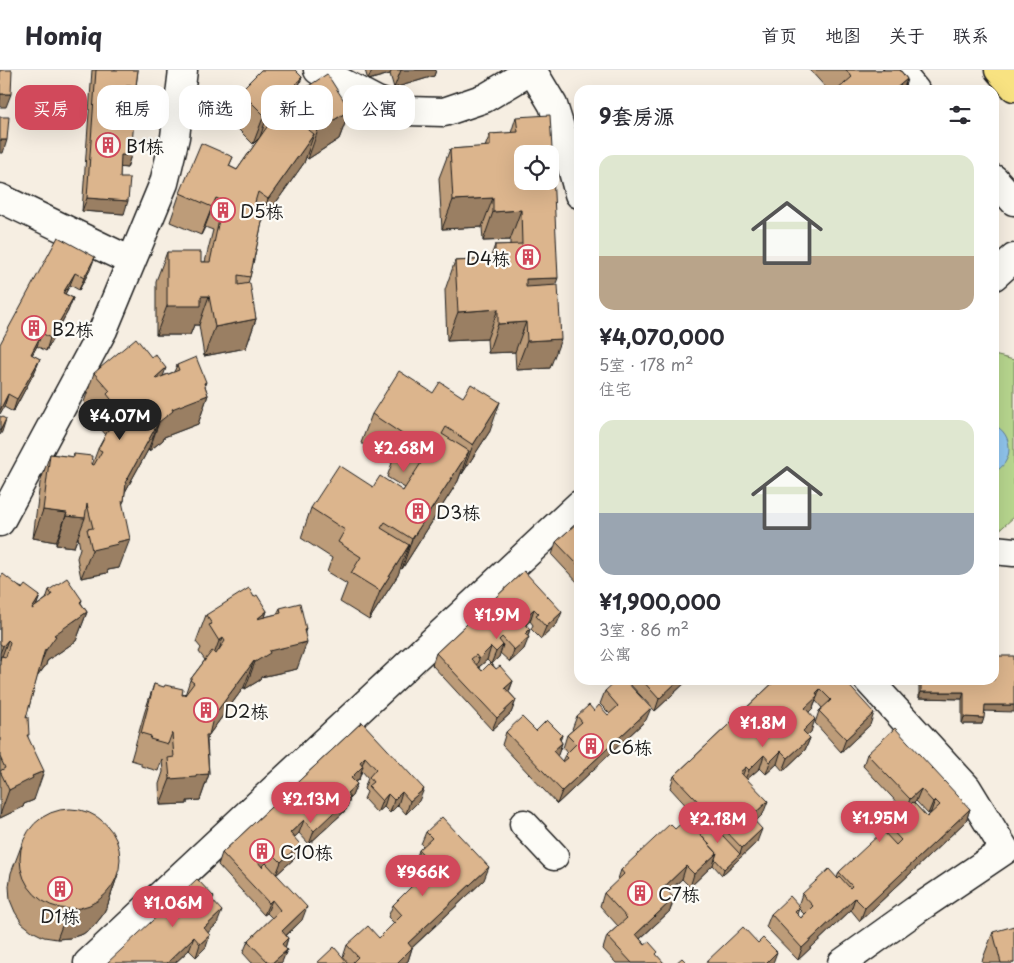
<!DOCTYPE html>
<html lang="zh">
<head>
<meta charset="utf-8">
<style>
  :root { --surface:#fff; --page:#f2f2f3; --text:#2b2b33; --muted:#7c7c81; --line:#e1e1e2; --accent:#d1495b }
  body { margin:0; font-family:"Playpen Sans","LXGW WenKai TC",sans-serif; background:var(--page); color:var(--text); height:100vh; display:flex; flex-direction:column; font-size:19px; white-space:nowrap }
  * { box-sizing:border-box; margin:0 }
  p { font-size:16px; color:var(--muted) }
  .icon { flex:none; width:28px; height:28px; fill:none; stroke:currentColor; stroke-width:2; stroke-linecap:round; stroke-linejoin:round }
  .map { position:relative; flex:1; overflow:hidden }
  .drawer { position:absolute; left:574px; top:15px; width:425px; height:600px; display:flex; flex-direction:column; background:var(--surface); border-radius:15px; box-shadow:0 5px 20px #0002 }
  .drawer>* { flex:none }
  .guide { position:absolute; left:15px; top:15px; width:475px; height:45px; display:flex; gap:10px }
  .tools { position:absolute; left:514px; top:75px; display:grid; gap:10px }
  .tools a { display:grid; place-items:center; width:45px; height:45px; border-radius:10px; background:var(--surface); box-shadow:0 5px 20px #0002; font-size:25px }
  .price { position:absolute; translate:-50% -42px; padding:0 11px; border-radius:18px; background:var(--accent); color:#fff; font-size:16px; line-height:32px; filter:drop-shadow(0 1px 2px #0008) }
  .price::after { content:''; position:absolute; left:50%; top:30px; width:15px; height:11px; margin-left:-8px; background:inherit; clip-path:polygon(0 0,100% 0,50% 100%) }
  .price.current { background:#222; color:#fff }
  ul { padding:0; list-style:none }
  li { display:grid; align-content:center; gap:10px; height:265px; padding:0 25px }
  li span { display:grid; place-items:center; height:155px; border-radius:15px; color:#555 }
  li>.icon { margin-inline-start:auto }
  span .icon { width:90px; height:90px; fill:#fffc; stroke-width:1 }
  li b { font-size:21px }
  h2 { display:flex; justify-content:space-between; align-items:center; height:60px; padding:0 25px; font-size:21px }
  .tag { padding:0 18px; border-radius:15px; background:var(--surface); box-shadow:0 5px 20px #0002; font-size:18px; line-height:45px }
  .tag.current { background:var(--accent); color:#fff }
  header { display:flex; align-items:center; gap:30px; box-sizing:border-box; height:70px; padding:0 25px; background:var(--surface); border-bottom:1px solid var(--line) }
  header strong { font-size:24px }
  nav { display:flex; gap:28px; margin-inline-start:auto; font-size:18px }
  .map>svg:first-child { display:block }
</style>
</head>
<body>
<header>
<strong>Homiq</strong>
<nav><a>首页</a><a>地图</a><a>关于</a><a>联系</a></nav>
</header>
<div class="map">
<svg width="1014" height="893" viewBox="0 0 1014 893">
  <rect width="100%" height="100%" fill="#f6eee2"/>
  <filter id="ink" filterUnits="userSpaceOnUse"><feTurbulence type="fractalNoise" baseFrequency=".02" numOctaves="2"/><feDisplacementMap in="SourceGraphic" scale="10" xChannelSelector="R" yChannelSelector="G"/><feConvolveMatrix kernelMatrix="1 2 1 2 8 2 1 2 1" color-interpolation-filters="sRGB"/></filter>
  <g filter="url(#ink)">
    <path fill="#b7d68e" stroke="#6a7955" d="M994 285 1014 290V447L994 465Z"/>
    <path fill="#90c5ee" stroke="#62819a" d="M994 355C1014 364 1014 393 994 402Z"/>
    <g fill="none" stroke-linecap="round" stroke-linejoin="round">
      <defs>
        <path id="minor" d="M318 0 377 31 407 41 444 42 485 28 532 0
          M532 0 553 35 570 90 579 124
          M898 0 915 20
          M994 109 1014 131
          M0 128 131 191
          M994 206 1014 188
          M0 452 103 260 164 113 175 67 183 0
          M994 480 1014 482
          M524 754 554 786
          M88 893 579 435
          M842 893 916 840 1005 780 967 718 868 610"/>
        <path id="major" d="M999 0 1014 17"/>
      </defs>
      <use href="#minor" stroke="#1c1c1c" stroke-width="31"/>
      <use href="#major" stroke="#1c1c1c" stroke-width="31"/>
      <use href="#minor" stroke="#fdfcf7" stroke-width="28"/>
      <use href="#major" stroke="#f8e281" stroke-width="28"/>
    </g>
    <path fill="#bd9c79" stroke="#1c1c1c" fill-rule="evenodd" d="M92 0H138L136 16 132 29 125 28 124 39 131 85 127 98 120 97V108L124 144 82 141Z
      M365 0H436L434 6 394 18 390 4 368 10Z
      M810 0H901V1L907 9 904 20H828Z
      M302 7 298 18 301 21 350 40 339 69 308 89 306 87 304 93 262 152 250 207 248 213 256 249 246 278 204 286 199 255H194L190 265H156V211L167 182 201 192H205L213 160 205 157 201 165 170 152 180 123 233 87 229 96 237 100 260 67 253 74 229 50 240 21Z
      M516 47 553 96 550 103 555 215 550 298 516 300 515 282 488 283 487 269 447 271 445 220 455 191 490 189 495 175H510V170L483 171 482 157 442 159 439 108 450 79 485 77 490 64 511 63Z
      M58 167 90 200 79 220 70 215 65 224 73 228 68 241 46 281 37 276 32 285 40 289 35 301 13 342 4 337Z
      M177 295 205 316 208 325 198 354 164 367 163 370 149 381 148 380 125 422 124 431 122 435 119 498 108 500 107 503 81 508 77 488 80 478 78 467 74 477 56 475V472L33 468 40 413 50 384 73 387 74 384 92 395 98 379 106 365 96 353 98 348 84 332 94 303 163 306 174 302Z
      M372 344 490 361 462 404 461 403 458 411 402 499 400 498 398 505 369 550 340 532 347 514 327 502 332 488 301 468 311 438 373 417 403 421 405 418 387 407 392 393 361 373Z
      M579 451V514L552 485 556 472Z
      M524 501 557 554 541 569 531 559 533 555 530 551 526 555 530 559 524 579 510 592 500 583 499 587 492 594 496 599 513 611 509 622 516 630 511 643 492 660 432 595 436 583ZM487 590 490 593 482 601 479 597Z
      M0 508 40 526 36 536 46 529 49 520 81 533 87 542 76 571 47 591 46 595 37 607 26 648 34 730 24 734 23 737 0 748Z
      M254 527 267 541 265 547 277 544 280 538 305 563 297 599 261 607 260 610 245 619 244 617 208 666 207 670 209 704 200 730 187 731V734L160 735 159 714 163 702 162 689 158 701 141 696V693L131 690 145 641 154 614 185 625 190 610 205 590 199 582 201 578 196 572 206 545Z
      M626 610H688L655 641Z
      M776 610H844L870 655 841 682 815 653 819 641 822 638 816 631 813 638 809 642 811 662 807 665 810 668 805 680 783 701 777 694 766 704 760 698 747 709 763 744 755 752 757 772 722 805 713 795 690 817 682 809 668 822 674 828 670 841 640 869 664 893H616L603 879 607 866 618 856 600 836 604 823 617 812 621 800 695 759 702 753 670 718 674 706Z
      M912 610H994L985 641 982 654H962V629L919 628V617Z
      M605 621 646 650 557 734 502 675 506 662 536 661 562 665 560 670 562 673 557 686 562 691 565 685 567 683 563 678 567 665 573 660 572 659 577 646 594 641 608 645 610 644 600 634Z
      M362 652 419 731 406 744 398 735 390 743 384 737 377 743 364 729 367 722 364 719 368 708 362 701 359 709 355 712 357 714 352 726 350 728 346 740 309 774 299 763 294 768 296 787 276 805 302 850 286 866 288 868 285 878 287 880 281 893H252L243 883 248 871 272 848 267 843 264 845 218 795 222 783Z
      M867 684 970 739 966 751 860 851 851 840 798 890 766 857 771 844 798 836 802 824 837 808 839 802 885 763 888 756 904 740 863 696ZM916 731 928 744 931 742V743L927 747 914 733ZM799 839 804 844 801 848 797 844Z
      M426 762 484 810 412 878 408 891 405 893H317L343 887 347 875 379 868 394 853 388 847 393 835 411 817 415 806 421 800 415 793 419 780 423 776 421 774ZM444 800 445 801 436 811 434 809Z
      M22 774 118 804 108 834 102 846 94 856 83 864 70 868 57 869 44 867 32 861 22 853 15 842 10 830 9 816 11 803Z
      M213 831 217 854 208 862 206 877 196 887 189 880 175 893Z
      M993 862 1014 893H983L982 891Z"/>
    <path fill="#9a7f63" stroke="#1c1c1c" d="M372 0H392L390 4 368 10Z
      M401 0H436L434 6 394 18Z
      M302 7 292 36 295 15Z
      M907 9 903 20H894Z
      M126 16H136L132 29 122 28Z
      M0 24H11L6 37H0Z
      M270 38 260 67 253 74 264 45Z
      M350 40 339 69 308 89 318 60Z
      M312 50 301 79 305 57Z
      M314 64 304 93 258 158 268 129Z
      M0 70H7L3 83H0Z
      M121 85H131L127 98 117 97Z
      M550 96H553L550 104Z
      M521 97H522V111L510 127Z
      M87 128 128 131 124 144 82 141Z
      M216 128 205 157 201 165 212 137Z
      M493 128 482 157 442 159 453 130Z
      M521 140 510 170 483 171 493 142Z
      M95 187 90 200 79 220 84 208Z
      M75 203 70 215 59 235 63 223Z
      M558 208 547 237 515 239 526 209Z
      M201 226H209L199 255H194L190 265H156L167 236Z
      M73 228 68 241 46 281 50 268Z
      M498 239 487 269 447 271 458 242Z
      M256 249 246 278 204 286 215 257Z
      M526 252 515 282 488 283 498 254Z
      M42 263 37 276 26 296 31 284Z
      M561 269 550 298 516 300 527 271Z
      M40 289 35 301 13 342 17 329Z
      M166 298 156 327 155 308Z
      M206 312 200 328 208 325 198 354 164 367 163 370 149 381 159 352 172 339Z
      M8 324 4 337 0 344V340Z
      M500 332 490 361 462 404 473 375Z
      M125 333 114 362 108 367 118 338Z
      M6 349 2 362 0 365V361Z
      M159 351 148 380 114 442 125 413Z
      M469 381 458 411 402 499 412 469Z
      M43 440 67 443 56 472 33 468Z
      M66 446 85 448 74 477 56 475Z
      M130 469 119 498 108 500 107 503 81 508 92 480 117 472Z
      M409 475 398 505 369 550 380 521Z
      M40 526 29 555 32 539Z
      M82 530 74 551 87 542 76 571 47 591 46 595 35 609 46 580 54 565Z
      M534 539 530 551 517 563 522 550Z
      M267 541 257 568V549Z
      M562 542 557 554 541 569 546 557Z
      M306 559 301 574 307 572 297 599 261 607 260 610 245 619 255 592 269 581 304 560Z
      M530 559 527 568 529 567 524 579 510 592 514 580 525 564Z
      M223 568 214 595 209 598 219 571Z
      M8 570 1 589V586L0 590V583L3 576Z
      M503 575 499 587 491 594 496 582Z
      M491 577 487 590 474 601 479 589Z
      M254 591 244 617 208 666 212 648Z
      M679 610H688L655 641 659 629Z
      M513 611 508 623 505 618Z
      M820 619 813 638 801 650 805 638 816 623Z
      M921 622H964L962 629 919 628Z
      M516 630 511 643 492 660 497 648Z
      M985 635H1014V642L982 641Z
      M651 638 646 650 557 734 562 721Z
      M874 643 870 655 841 682 846 669Z
      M964 647 984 648 982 654H962Z
      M815 649 811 662 798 674 803 661Z
      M562 665 558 677 562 673 558 685 548 694 559 668Z
      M810 668 805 680 783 701 788 688Z
      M781 681 777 694 766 704 770 692Z
      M764 685 760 698 744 712 749 700Z
      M365 687 361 698 363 696 359 709 346 720 351 708 360 692Z
      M746 697 741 709 740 702Z
      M44 701 34 730 24 734 23 737 0 748V745L9 720 32 706Z
      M209 704 200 730 187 731V734L160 735 170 709 196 705Z
      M357 714 352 726 350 728 346 740 309 774 314 761 347 723Z
      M424 719 419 731 406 744 410 731Z
      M921 719 916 731 905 742 910 729Z
      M402 722 398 735 390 743 394 730Z
      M388 724 384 737 377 743 382 731Z
      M935 730 931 742 928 744 933 732Z
      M768 731 763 744 747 760 751 747Z
      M970 739 966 751 860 851 865 838Z
      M304 750 299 763 285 776 290 763Z
      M762 759 757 772 722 805 724 799 740 784 742 778Z
      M300 774 296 787 276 805 281 792Z
      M270 781 266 794 253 805 258 792Z
      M717 783 713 795 690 817 694 804Z
      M449 787 444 800 432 811 436 799Z
      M686 796 682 809 659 830 664 817Z
      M489 797 484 810 403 886 408 873Z
      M118 804 108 834 102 846 94 856 83 864 70 868 57 869 68 840Z
      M674 828 670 841 631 877 636 864Z
      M855 828 851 840 798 890 802 878Z
      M272 830 267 843 264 845 269 833Z
      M307 837 302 850 277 874 282 861Z
      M222 841 217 854 199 871 204 858Z
      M210 865 206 877 196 887 200 874Z
      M194 867 189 880 175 893H167Z
      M288 868 284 881 282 874Z
      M412 878 408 891 405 893H397Z
      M287 880 282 892 281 893H272Z
      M777 882 773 893H766Z"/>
    <path fill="#dcb58d" stroke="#1c1c1c" d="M0 0H12L11 24H0V30Z
      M96 0H138L136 16H126L124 39H135L131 85H121L120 108H130L128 131 87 128Z
      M261 0H295L302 7 295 15 301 21 327 4 350 40 318 60 312 50 305 57 314 64 268 129 258 122 255 132 266 134 250 207 238 205V215L250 213 256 249 215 257 209 226H201V236H167V182H201V192H210L223 131 216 128 212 137 180 123 201 73 233 87 229 96 237 100 276 44 270 38 264 45 240 21Z
      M846 0H900L907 9 894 20H837L852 7Z
      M550 45 553 96H550V84H522V97H521V105H522V111H550V103H553L558 208 526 209V217L558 215 561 269 527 271 526 252 498 254V239L458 242 455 191 495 189V175L522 174 521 140 493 142V128L453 130 450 79 490 76V64L518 62 516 47Z
      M0 47H9L7 70H0Z
      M58 167 95 187 84 208 75 203 63 223 73 228 50 268 42 263 31 284 40 289 17 329 8 324 0 340V274Z
      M136 268 151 287 155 284 166 298 155 308 156 309 179 300 177 295 196 287 206 312 204 313 208 325 172 339 173 341 159 352V351L125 413H126L124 431H122L130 469 117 472 118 474 92 480 87 459 93 458 87 434 85 448 66 446 67 443 43 440 50 384 74 387V384L92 386 91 394 94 395 102 381 98 379 115 347 119 350 127 335 125 333 118 338 107 324 110 321 94 303Z
      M399 301 433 323 440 312 463 327 471 314 500 332 473 375 446 357 442 364 469 381 412 469 385 452 381 458 409 475 380 521 351 503 361 487 338 472 345 460 311 438 339 395 373 417 380 406 403 421 421 393 398 378 405 366 372 344Z
      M0 346 6 349 0 361Z
      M579 451V496L556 472Z
      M524 501 562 542 546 557 536 546 539 544 534 539 522 550 530 559 525 564 529 567 514 580 502 567 499 570 503 575 496 582 491 577 479 589 476 585 471 589 482 601 490 593 496 599 500 596 513 611 505 618 516 630 497 648 436 583Z
      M3 504 22 519 25 515 40 526 32 539 52 525 49 520 67 508 82 530 80 532 87 542 54 565 56 566 46 580 45 579 26 648 28 647 29 665H27L44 701 32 706 33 708 9 720 0 701 5 698 0 687V591L1 586 6 587 10 572 8 570 3 576 0 574V508Z
      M249 518 254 527 257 525 267 541 257 549 281 543 280 538 300 533 306 559 304 560 307 572 269 581 270 583 255 592 254 591 212 648H213L209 665H206L209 704 196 705V707L170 709 168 688 174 687 172 663 168 674 150 669 151 666 141 663 154 614 164 617 165 615 183 619 182 625H185L194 613 190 610 212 581 216 584 225 571 223 568 219 571 209 555 212 554 206 545Z
      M994 586H1014V635H985L984 648 964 647V622H921V610H994Z
      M617 610H625L651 638 562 721 506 662 522 647 536 661 547 650 562 665 559 668 562 673 553 681 563 692 568 688 565 685 576 674 567 665 582 652 577 646 589 635 594 641 599 635 608 645 618 636 605 621Z
      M642 610H679L659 629Z
      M776 610H844L874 643 846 669 819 641 831 630 820 619 816 623 818 626 805 638 815 649 803 661 810 668 788 688 781 681 770 692 764 685 749 700 746 697 740 702 768 731 751 747 762 759 742 778 674 706Z
      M362 652 424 719 410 731 402 722 394 730 388 724 382 731 368 716 373 712 369 707 376 699 365 687 360 692 363 696 351 708 357 714 347 723 350 727 314 761 304 750 290 763 300 774 281 792 270 781 258 792 262 797 266 793 307 837 282 861 288 868 282 874 287 880 272 893H269L248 871 280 840 272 830 269 833 222 783Z
      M895 658 970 739 865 838 855 828 802 878 771 844 790 826 800 837 795 842 801 848 813 836 802 824 829 799 838 809 840 807 850 818 852 816 839 802 883 761 896 775 901 770 888 756 913 732 927 747 940 735 935 730 933 732 921 719 910 729 867 684Z
      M20 789a50 50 0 1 1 100 0a50 50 0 1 1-100 0Z
      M442 747 489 797 408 873 412 878 397 893H352L358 887 347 875 368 856 379 868 402 845 393 835 419 809 415 806 424 798 436 811 448 798 455 805 460 800 449 787 436 799 419 780 432 768 426 762Z
      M706 748 740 784 724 799 715 789 717 783 695 759Z
      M686 749 717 783 694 804 686 796 664 817 674 828 636 864 645 875 649 872 658 882 656 884 664 893H632L607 866 627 848 604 823 624 804 621 800 670 754 675 759Z
      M197 809 214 827 212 830 222 841 204 858 210 865 200 874 194 867 167 893H107Z
      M1014 856V893H1001L993 862Z
      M743 857 758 873 763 868 777 882 766 893H705Z
      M334 877 348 893H317Z
      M682 888 687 893H676Z"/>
  </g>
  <defs>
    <symbol id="building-ring" viewBox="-11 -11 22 22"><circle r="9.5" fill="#fdfcf7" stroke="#d1495b" stroke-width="1.5"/><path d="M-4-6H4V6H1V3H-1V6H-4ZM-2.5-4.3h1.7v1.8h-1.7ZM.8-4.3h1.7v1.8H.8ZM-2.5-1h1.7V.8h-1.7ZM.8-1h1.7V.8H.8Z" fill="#d1495b"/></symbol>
  </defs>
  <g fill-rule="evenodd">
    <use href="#building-ring" x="94" y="61" width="28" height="28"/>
    <use href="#building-ring" x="209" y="126" width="28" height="28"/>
    <use href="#building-ring" x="514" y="173" width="28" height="28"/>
    <use href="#building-ring" x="20" y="244" width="28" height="28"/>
    <use href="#building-ring" x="404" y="427" width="28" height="28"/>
    <use href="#building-ring" x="192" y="626" width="28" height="28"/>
    <use href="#building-ring" x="577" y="662" width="28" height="28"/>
    <use href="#building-ring" x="248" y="767" width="28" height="28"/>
    <use href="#building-ring" x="46" y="805" width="28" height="28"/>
    <use href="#building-ring" x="626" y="809" width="28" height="28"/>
  </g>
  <g text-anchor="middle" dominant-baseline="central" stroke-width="4.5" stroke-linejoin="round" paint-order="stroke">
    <g font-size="18" fill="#1c1c1c" stroke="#fdfcf7" text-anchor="start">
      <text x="126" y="75">B1栋</text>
      <text x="240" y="140">D5栋</text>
      <text x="510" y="187" text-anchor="end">D4栋</text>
      <text x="52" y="258">B2栋</text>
      <text x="436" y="441">D3栋</text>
      <text x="224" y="640">D2栋</text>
      <text x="608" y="676">C6栋</text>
      <text x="280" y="781">C10栋</text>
      <text x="658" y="823">C7栋</text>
      <text x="60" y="845" text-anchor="middle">D1栋</text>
    </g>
  </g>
</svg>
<div class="tools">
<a><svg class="icon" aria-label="locate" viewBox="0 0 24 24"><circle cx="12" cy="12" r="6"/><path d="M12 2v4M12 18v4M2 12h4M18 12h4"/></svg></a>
</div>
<b class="price current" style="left:120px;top:371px">¥4.07M</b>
<b class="price" style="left:404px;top:403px">¥2.68M</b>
<b class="price" style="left:497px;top:570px">¥1.9M</b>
<b class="price" style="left:763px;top:678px">¥1.8M</b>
<b class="price" style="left:311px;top:754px">¥2.13M</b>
<b class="price" style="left:880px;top:773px">¥1.95M</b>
<b class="price" style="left:718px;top:774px">¥2.18M</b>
<b class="price" style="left:423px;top:827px">¥966K</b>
<b class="price" style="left:173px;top:858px">¥1.06M</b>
<div class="guide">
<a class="tag current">买房</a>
<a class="tag">租房</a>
<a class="tag">筛选</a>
<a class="tag">新上</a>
<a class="tag">公寓</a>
</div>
<section class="drawer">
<h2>9套房源<svg class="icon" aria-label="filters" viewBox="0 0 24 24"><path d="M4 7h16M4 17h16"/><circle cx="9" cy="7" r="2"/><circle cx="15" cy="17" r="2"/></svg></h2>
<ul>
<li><span style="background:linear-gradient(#dfe7d0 65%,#b9a48a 0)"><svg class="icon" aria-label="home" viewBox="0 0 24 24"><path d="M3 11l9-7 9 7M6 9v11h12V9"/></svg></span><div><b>¥4,070,000</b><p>5室 · 178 m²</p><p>住宅</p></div></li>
<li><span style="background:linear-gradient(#dfe7d0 60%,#9aa5b1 0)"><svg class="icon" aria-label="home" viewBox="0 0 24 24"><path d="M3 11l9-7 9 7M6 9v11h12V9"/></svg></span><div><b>¥1,900,000</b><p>3室 · 86 m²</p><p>公寓</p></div></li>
</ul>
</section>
</div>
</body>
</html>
